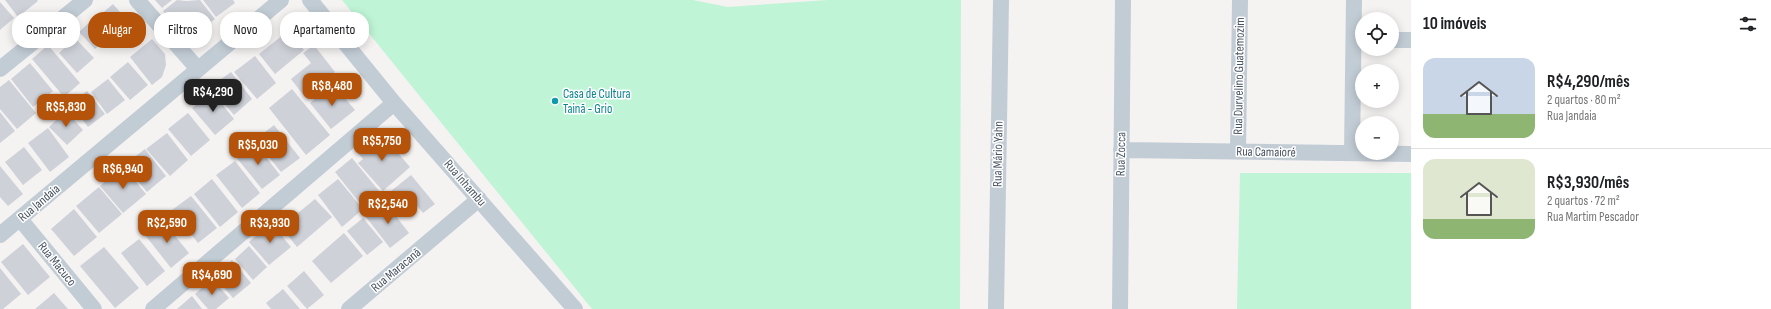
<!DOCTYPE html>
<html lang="pt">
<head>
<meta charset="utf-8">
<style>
  :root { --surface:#fff; --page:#f6f6f6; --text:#202124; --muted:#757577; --line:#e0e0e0; --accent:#b45309 }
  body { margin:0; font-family:"Sofia Sans Condensed",sans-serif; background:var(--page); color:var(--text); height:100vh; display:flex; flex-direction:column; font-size:15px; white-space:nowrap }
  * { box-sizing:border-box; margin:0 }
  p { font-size:13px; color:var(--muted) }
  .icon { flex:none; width:22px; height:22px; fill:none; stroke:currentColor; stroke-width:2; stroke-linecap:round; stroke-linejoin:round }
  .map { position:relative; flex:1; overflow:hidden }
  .panel { display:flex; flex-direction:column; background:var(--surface); width:360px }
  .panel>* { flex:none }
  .top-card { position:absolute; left:12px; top:12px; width:380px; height:36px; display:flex; gap:8px }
  .fabs { position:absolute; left:1355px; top:12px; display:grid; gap:8px }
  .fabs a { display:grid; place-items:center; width:44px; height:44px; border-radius:50%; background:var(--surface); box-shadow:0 2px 10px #0003; font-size:20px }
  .price { position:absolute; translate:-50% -34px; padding:0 9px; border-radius:8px; background:var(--accent); color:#fff; font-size:13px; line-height:26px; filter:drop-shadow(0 1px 2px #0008) }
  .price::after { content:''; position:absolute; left:50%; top:24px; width:12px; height:9px; margin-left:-6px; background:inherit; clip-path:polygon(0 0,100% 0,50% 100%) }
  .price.current { background:#222; color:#fff }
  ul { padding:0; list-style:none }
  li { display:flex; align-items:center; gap:12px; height:100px; padding:0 12px }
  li+li { border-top:1px solid var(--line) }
  li span { display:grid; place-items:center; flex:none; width:112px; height:80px; border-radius:12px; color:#555 }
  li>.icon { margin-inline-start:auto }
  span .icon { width:48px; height:48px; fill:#fffc; stroke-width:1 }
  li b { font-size:17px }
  h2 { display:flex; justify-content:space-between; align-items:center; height:48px; padding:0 12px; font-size:17px }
  .pill { padding:0 14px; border-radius:16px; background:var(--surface); box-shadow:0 2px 10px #0003; font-size:14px; line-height:36px }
  .pill.current { background:var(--accent); color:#fff }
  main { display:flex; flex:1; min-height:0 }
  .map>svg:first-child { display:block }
</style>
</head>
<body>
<main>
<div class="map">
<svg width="1411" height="309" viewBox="0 0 1411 309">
  <rect width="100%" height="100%" fill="#f5f2f2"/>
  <path fill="#bff4d6" d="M342 0H693L728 7 828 0H961L960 309H592Z
    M1240 173H1411V309H1237Z"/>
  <path fill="#ced1d8" d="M5 0H37L38 1 18 17Z
    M155 0H172L162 8Z
    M177 0 186 1 200 0 215 19 188 41 163 11Z
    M203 0H233L235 3 216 17Z
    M0 2 14 18 0 30Z
    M113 4 127 20 112 33 98 17Z
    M94 18 110 35 95 49 79 32Z
    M288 31 304 50 275 74 259 54Z
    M75 38 94 58 77 73 59 53Z
    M152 39 165 54 166 65 162 77 152 85 130 57Z
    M48 45 80 83 64 97 32 59Z
    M314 45 335 72 304 96 291 79 311 63 303 53Z
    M255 56 276 83 257 99 234 72Z
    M128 62 148 85 130 100 110 77Z
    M30 63 53 91 33 107 11 79Z
    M231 72 252 99 234 115 210 87Z
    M108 79 125 100 107 114 91 92Z
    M9 80 36 113 17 129 0 109V87Z
    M333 84 355 110 331 129 310 103Z
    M292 89 330 135 306 155 269 108Z
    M87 91 105 114 88 127 70 104Z
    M212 92 234 119 215 135 192 108Z
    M66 111 83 130 67 145 49 127Z
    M0 112 15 131 0 143Z
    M188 113 210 140 191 156 168 129Z
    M274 125 300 158 281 172 255 140Z
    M48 128 69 157 50 172 28 143Z
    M380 132 410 167 383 191 358 163 363 159 357 152Z
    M167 133 188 160 170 176 146 149Z
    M254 142 280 175 262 189 236 157Z
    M24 147 42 170 23 185 5 162Z
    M145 149 166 176 147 192 124 165Z
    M352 158 380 192 362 206 335 172Z
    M235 161 260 193 242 208 216 175Z
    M0 166 23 194 8 206 0 197Z
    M123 166 146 194 123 213 100 186Z
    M411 175 435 204 423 213 414 202 398 214 385 196Z
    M212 179 238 212 220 227 194 194Z
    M338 179 363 209 342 227 318 195Z
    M99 187 122 214 99 233 76 206Z
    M191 196 217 228 198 243 172 210Z
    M315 199 332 217 297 247 281 227Z
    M385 202 409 233 390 248 366 217Z
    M74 209 97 237 74 256 51 229Z
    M363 218 383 242 367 255 347 231Z
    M163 221 189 253 171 268 145 235Z
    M271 223 291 247 269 265 249 242Z
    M344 233 363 256 331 283 312 261Z
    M139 239 165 271 147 286 121 253Z
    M23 244 50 277 28 295 1 262Z
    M249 246 267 267 253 280 235 259Z
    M104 247 139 288 115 308 80 266Z
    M232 260 251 283 233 298 214 276Z
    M0 268 21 294 3 309H0Z
    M304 271 324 295 307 309 287 286Z
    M212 279 229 298 216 309H208L195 294Z
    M283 289 300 309H271L266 303Z
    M54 293 68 309H35Z
    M192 296 202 309H177Z"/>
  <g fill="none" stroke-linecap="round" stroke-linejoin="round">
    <path stroke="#c2ccd5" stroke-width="16" d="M137 0 198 69
      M310 0 394 103 575 309
      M1392 40H1411
      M0 69 85 0
      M1121 150 1411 154
      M1238 152 1240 0
      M1352 153 1354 0
      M20 219 94 309
      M0 235 281 0
      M153 309 394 103
      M349 309 479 199
      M996 309 1001 0
      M1120 309 1123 0"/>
  </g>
  <circle fill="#0f9aa8" stroke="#fff" stroke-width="1.5" cx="555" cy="101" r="4"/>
  <g text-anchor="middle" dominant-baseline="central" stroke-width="3" stroke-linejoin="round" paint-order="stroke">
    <g font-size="13" fill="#485462" stroke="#fff">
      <text transform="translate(1239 76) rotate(-89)">Rua Durvelino Guatemozim</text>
      <text transform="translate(1266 152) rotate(1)">Rua Camaioré</text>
      <text transform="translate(998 154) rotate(-89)">Rua Mário Yahn</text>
      <text transform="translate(1121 154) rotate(-89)">Rua Zocca</text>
      <text transform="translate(465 183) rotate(49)">Rua Inhambu</text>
      <text transform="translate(39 203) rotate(-40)">Rua Jandaia</text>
      <text transform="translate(57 264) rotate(51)">Rua Macuco</text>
      <text transform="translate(396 270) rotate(-40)">Rua Maracanã</text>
    </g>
    <g font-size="13" fill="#0d838f" stroke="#fff" text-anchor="start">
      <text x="563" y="94">Casa de Cultura<tspan x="563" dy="15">Tainã - Grio</tspan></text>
    </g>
  </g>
</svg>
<div class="fabs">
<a><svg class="icon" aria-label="locate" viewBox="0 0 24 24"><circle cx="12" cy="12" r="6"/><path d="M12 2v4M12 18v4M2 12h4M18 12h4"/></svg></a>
<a>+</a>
<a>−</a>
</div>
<b class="price" style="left:332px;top:107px">R$8,480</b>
<b class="price current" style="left:213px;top:113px">R$4,290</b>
<b class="price" style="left:66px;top:128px">R$5,830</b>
<b class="price" style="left:382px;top:162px">R$5,750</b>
<b class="price" style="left:258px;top:166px">R$5,030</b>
<b class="price" style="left:123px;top:190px">R$6,940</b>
<b class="price" style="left:388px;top:225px">R$2,540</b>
<b class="price" style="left:167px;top:244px">R$2,590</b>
<b class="price" style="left:270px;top:244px">R$3,930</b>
<b class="price" style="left:212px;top:296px">R$4,690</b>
<div class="top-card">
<a class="pill">Comprar</a>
<a class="pill current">Alugar</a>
<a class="pill">Filtros</a>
<a class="pill">Novo</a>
<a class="pill">Apartamento</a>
</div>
</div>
<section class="panel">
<h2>10 imóveis<svg class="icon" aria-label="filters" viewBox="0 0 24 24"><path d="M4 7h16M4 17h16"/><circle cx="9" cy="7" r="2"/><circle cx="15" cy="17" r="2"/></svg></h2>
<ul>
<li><span style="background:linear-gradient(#c9d6e8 70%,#8fb573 0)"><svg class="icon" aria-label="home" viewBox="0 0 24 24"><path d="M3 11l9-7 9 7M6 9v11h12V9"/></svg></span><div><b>R$4,290/mês</b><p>2 quartos · 80 m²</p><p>Rua Jandaia</p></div></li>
<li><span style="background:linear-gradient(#dfe7d0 75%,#8fb573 0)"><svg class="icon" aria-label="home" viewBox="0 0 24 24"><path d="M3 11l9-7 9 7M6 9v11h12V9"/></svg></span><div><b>R$3,930/mês</b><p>2 quartos · 72 m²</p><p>Rua Martim Pescador</p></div></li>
</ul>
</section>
</main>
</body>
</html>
